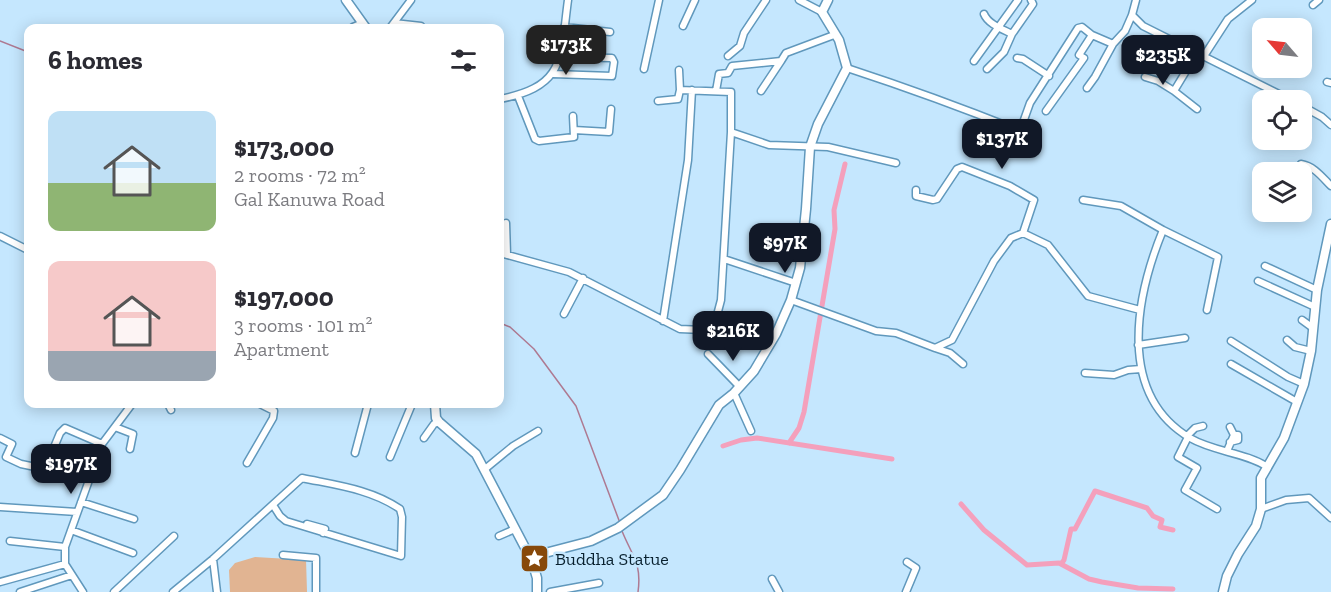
<!DOCTYPE html>
<html lang="en">
<head>
<meta charset="utf-8">
<style>
  :root { --surface:#fff; --page:#f7f7f7; --text:#2b2b33; --muted:#7c7c81; --accent:#111827 }
  body { margin:0; font-family:"Zilla Slab",serif; background:var(--page); color:var(--text); height:100vh; display:flex; flex-direction:column; font-size:22px; white-space:nowrap }
  * { box-sizing:border-box; margin:0 }
  p { font-size:20px; color:var(--muted) }
  .icon { flex:none; width:33px; height:33px; fill:none; stroke:currentColor; stroke-width:2; stroke-linecap:round; stroke-linejoin:round }
  .map { position:relative; flex:1; overflow:hidden }
  .details { position:absolute; left:24px; top:24px; width:480px; height:384px; display:flex; flex-direction:column; background:var(--surface); border-radius:12px; box-shadow:0 3px 15px #0003 }
  .details>* { flex:none }
  .needle { width:39px; rotate:298deg }
  .tools { position:absolute; left:1252px; top:18px; display:grid; gap:12px }
  .tools a { display:grid; place-items:center; width:60px; height:60px; border-radius:12px; background:var(--surface); box-shadow:0 3px 15px #0003; font-size:30px }
  .price { position:absolute; translate:-50% -51px; padding:0 14px; border-radius:12px; background:var(--accent); color:#fff; font-size:20px; line-height:39px; filter:drop-shadow(0 2px 3px #0008) }
  .price::after { content:''; position:absolute; left:50%; top:36px; width:18px; height:14px; margin-left:-9px; background:inherit; clip-path:polygon(0 0,100% 0,50% 100%) }
  .price.on { background:#222; color:#fff }
  ul { padding:0; list-style:none }
  li { display:flex; align-items:center; gap:18px; height:150px; padding:0 24px }
  li span { display:grid; place-items:center; flex:none; width:168px; height:120px; border-radius:12px; color:#555 }
  li>.icon { margin-inline-start:auto }
  span .icon { width:72px; height:72px; fill:#fffc; stroke-width:1 }
  li b { font-size:26px }
  h2 { display:flex; justify-content:space-between; align-items:center; height:72px; padding:0 24px; font-size:26px }
  .map>svg:first-child { display:block }
</style>
</head>
<body>
<div class="map">
<svg width="1331" height="592" viewBox="0 0 1331 592">
  <rect width="100%" height="100%" fill="#c5e7fe"/>
  <path fill="#e1b492" d="M255 557 306 560 307 592H230L229 570 235 563Z"/>
  <g fill="none" stroke-linecap="round" stroke-linejoin="round">
    <path stroke="#ae7a92" stroke-width="1.5" d="M0 41 28 52
      M500 323 510 327 534 349 576 406 620 523
      M622 531C632 556 642 563 638 592"/>
    <path stroke="#f4a0bc" stroke-width="5" d="M789 443 799 428 804 412 835 229 834 210 845 164
      M723 446 741 440 757 438 892 459
      M961 504 984 530 1027 565 1059 563 1089 579 1102 582 1138 588 1173 589
      M1061 564 1064 560 1071 529H1075L1095 491 1147 508 1153 516 1162 520 1160 527 1173 530"/>
    <defs>
      <path id="street" d="M799 0 822 12
        M1136 0 1132 15 1143 26 1291 100
        M1313 5 1319 0
        M984 14C988 24 1002 29 1012 34L1033 4 1031 0
        M394 23 421 26
        M683 26 695 0
        M353 27 363 23
        M564 27 610 32
        M390 28 411 0
        M728 56 740 46 744 33 766 0
        M1204 56 1228 19 1252 0
        M1017 58 1023 59 1049 76
        M974 61 1018 0
        M847 68C905 87 963 108 1020 131L1030 103 1078 28 1082 27 1092 35 1113 44 1125 31 1132 15
        M644 69 659 0
        M987 69 1004 52 1012 34
        M679 70 680 90
        M553 74 612 76 614 62 612 58 560 57
        M1145 77 1158 81 1174 91
        M1327 82 1331 83
        M1087 88 1095 77 1113 44
        M716 91 719 74 728 73 732 66 781 61 786 53 834 35
        M761 91 781 61
        M518 96 535 139 539 141 574 137 573 116
        M500 99C566 86 560 59 568 0
        M658 101 678 99 680 90 731 92V132
        M1302 106 1322 117 1331 125
        M1197 109 1174 91 1197 53
        M1046 111 1084 58 1079 55 1092 35
        M574 130 609 132 611 109
        M1301 164C1314 166 1322 177 1331 186
        M916 190V196L933 200 937 199 957 169 962 167 1010 186 1034 200 1023 233
        M1083 200 1121 206 1163 230 1218 257 1207 310
        M506 223 507 255
        M1163 230C1136 296 1116 394 1190 438 1214 452 1244 452 1268 467
        M0 236 28 250
        M500 253 569 272 680 329 703 330 716 319 721 300 731 132 769 145 828 147 896 163
        M724 259 796 283
        M1265 266 1317 290
        M1258 281 1315 307
        M791 300 876 331 896 333 935 348 952 340 994 261 1011 238 1023 233 1048 245 1088 296 1140 310
        M564 314 583 278
        M1302 320 1313 328
        M663 321 688 160 692 90
        M1287 340 1295 347 1311 351
        M1231 341 1288 377 1304 384
        M1138 345 1185 338
        M935 348 950 353 963 364
        M708 354 740 387
        M1231 364 1297 402
        M1085 373 1114 375 1128 370 1141 369
        M734 393 751 431
        M168 404 171 410
        M115 427 133 434 130 449
        M1187 436 1195 428 1203 426
        M1188 437 1178 457 1197 468 1185 490 1217 509
        M0 438 12 444 6 457 21 464 45 469 60 433 65 428 102 444
        M424 438 434 424 439 422
        M1230 442 1238 440V435H1234
        M1227 451 1234 435 1230 427
        M355 453 368 404
        M390 457 412 404
        M247 463 273 418 274 411 260 404
        M485 469 513 446 538 431
        M81 502 134 519
        M0 507 77 512
        M1261 509 1286 500 1309 498 1331 518
        M307 524 325 529 323 533
        M71 530 133 553
        M499 536 515 529
        M10 541 65 547
        M283 555 316 558V592
        M213 559 217 592
        M772 579 779 592
        M0 582 65 564
        M20 592 72 575
        M83 592 65 564V547L102 444 132 404
        M114 592 174 536
        M173 592 213 559 302 478C335 485 371 489 400 509L402 517 401 556 286 521 280 516 273 505
        M550 592 599 583
        M906 592 916 568 907 562"/>
      <path id="secondary" d="M346 0 366 28
        M435 404 436 418 439 422 476 454 532 561
        M537 592V578L532 561 545 553 591 541 618 528 663 495 680 470 719 405 734 393 754 371 776 334 791 300 800 268 806 209 810 147 818 124 847 68 839 40 822 12 828 0
        M1223 592 1227 576 1238 554 1256 526 1261 509V478L1284 438 1304 384 1311 351 1317 290 1331 224"/>
    </defs>
    <use href="#street" stroke="#6098bc" stroke-width="9"/>
    <use href="#secondary" stroke="#6098bc" stroke-width="11"/>
    <use href="#street" stroke="#fff" stroke-width="6"/>
    <use href="#secondary" stroke="#fff" stroke-width="8"/>
  </g>
  <defs>
    <symbol id="sight-square" viewBox="-11 -11 22 22"><rect x="-9" y="-9" width="18" height="18" rx="4" fill="#87490a" stroke="#c5e7fe"/><path d="M0-6L1.8-2.2L6-1.7L2.9 1.2L3.7 5.4L0 3.3L-3.7 5.4L-2.9 1.2L-6-1.7L-1.8-2.2Z" fill="#fff"/></symbol>
  </defs>
  <g fill-rule="evenodd">
    <use href="#sight-square" x="518" y="542" width="33" height="33"/>
  </g>
  <g text-anchor="middle" dominant-baseline="central" stroke-width="5" stroke-linejoin="round" paint-order="stroke">
    <g font-size="18" fill="#09212f" stroke="#c5e7fe" text-anchor="start">
      <text x="555" y="559">Buddha Statue</text>
    </g>
  </g>
</svg>
<div class="tools">
<a><svg class="needle" viewBox="-14 -14 28 28"><path d="M0-13l5 13h-10z" fill="#e53935"/><path d="M0 13l5-13h-10z" fill="#7c7c81"/></svg></a>
<a><svg class="icon" aria-label="locate" viewBox="0 0 24 24"><circle cx="12" cy="12" r="6"/><path d="M12 2v4M12 18v4M2 12h4M18 12h4"/></svg></a>
<a><svg class="icon" aria-label="layers" viewBox="0 0 24 24"><path d="M12 4l9 5-9 5-9-5zM3 14l9 5 9-5"/></svg></a>
</div>
<b class="price on" style="left:566px;top:76px">$173K</b>
<b class="price" style="left:1163px;top:86px">$235K</b>
<b class="price" style="left:1002px;top:170px">$137K</b>
<b class="price" style="left:785px;top:274px">$97K</b>
<b class="price" style="left:733px;top:362px">$216K</b>
<b class="price" style="left:71px;top:495px">$197K</b>
<section class="details">
<h2>6 homes<svg class="icon" aria-label="filters" viewBox="0 0 24 24"><path d="M4 7h16M4 17h16"/><circle cx="9" cy="7" r="2"/><circle cx="15" cy="17" r="2"/></svg></h2>
<ul>
<li><span style="background:linear-gradient(#bfe0f5 60%,#8fb573 0)"><svg class="icon" aria-label="home" viewBox="0 0 24 24"><path d="M3 11l9-7 9 7M6 9v11h12V9"/></svg></span><div><b>$173,000</b><p>2 rooms · 72 m²</p><p>Gal Kanuwa Road</p></div></li>
<li><span style="background:linear-gradient(#f6c9c9 75%,#9aa5b1 0)"><svg class="icon" aria-label="home" viewBox="0 0 24 24"><path d="M3 11l9-7 9 7M6 9v11h12V9"/></svg></span><div><b>$197,000</b><p>3 rooms · 101 m²</p><p>Apartment</p></div></li>
</ul>
</section>
</div>
</body>
</html>
